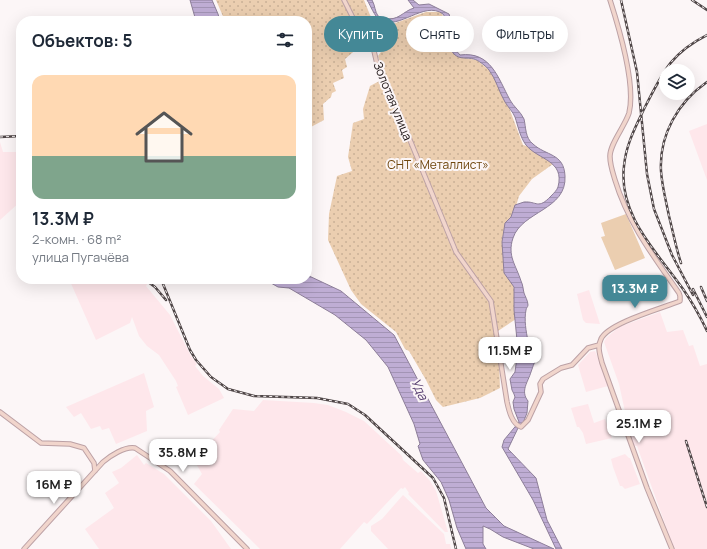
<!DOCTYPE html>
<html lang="ru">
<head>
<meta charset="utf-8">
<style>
  :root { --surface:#fff; --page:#f2f2f3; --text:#1f2937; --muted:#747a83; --line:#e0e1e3; --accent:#448896 }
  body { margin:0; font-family:Manrope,sans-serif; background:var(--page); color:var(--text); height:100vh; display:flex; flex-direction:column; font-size:15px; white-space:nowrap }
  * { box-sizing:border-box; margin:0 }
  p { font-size:13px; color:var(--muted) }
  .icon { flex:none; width:22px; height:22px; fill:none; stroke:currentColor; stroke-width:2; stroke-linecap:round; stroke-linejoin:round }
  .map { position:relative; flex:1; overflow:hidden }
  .details { position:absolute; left:16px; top:16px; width:296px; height:268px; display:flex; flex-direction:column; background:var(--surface); border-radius:16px; box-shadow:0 4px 16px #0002 }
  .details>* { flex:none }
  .top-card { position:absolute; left:324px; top:16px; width:323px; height:36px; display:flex; gap:8px }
  .fabs { position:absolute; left:659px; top:64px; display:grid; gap:8px }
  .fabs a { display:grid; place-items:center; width:36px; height:36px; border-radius:50%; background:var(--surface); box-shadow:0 4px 16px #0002; font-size:20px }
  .price { position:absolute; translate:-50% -34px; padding:0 9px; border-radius:8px; background:#fff; color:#222; font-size:13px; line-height:26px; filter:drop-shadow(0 1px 2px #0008) }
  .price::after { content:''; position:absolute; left:50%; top:24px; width:12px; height:9px; margin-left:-6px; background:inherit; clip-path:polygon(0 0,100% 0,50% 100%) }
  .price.on { background:var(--accent); color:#fff }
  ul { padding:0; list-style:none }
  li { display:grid; align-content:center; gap:8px; height:212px; padding:0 16px }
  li+li { border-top:1px solid var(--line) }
  li span { display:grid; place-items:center; height:124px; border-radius:12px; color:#555 }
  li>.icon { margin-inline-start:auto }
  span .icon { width:72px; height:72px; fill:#fffc; stroke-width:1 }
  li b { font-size:17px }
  h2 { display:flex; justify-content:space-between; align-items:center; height:48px; padding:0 16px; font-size:17px }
  .tag { padding:0 14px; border-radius:18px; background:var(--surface); box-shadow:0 4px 16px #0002; font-size:14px; line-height:36px }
  .tag.on { background:var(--accent); color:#fff }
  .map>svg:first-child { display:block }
</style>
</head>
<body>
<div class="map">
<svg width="707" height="549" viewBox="0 0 707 549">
  <defs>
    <pattern id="grass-dots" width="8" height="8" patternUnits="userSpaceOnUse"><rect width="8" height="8" fill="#ebceb0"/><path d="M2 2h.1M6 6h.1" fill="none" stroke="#c9b096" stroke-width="1.8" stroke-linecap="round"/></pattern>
    <pattern id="water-rules" width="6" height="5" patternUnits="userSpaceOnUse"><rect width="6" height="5" fill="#bfadd4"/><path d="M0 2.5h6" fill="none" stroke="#a394b5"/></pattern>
  </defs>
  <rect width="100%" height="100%" fill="#fcf6f7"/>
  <path fill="#fee7eb" d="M707 124V180L689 131Z
    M0 142 3 152H21V201L0 220Z
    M69 279H149L148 283 146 286 170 315 191 356 197 364 195 366 203 376 219 389 224 398 188 415 176 387 178 386 176 381 159 355 147 346 139 336 132 317 130 323 96 340Z
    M589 290 600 324 586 323 583 320 577 294Z
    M660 312 667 332 683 330 689 346 693 345 700 366 707 364V549H674L637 446H635L631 439 619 384 604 342 606 338 619 327Z
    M595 351 600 362 608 386 586 392 578 365 590 352Z
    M144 373 154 407 146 411 147 431 116 444 109 428 102 430 100 426 91 429 81 413 74 417 66 407Z
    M263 400 314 403 328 405 346 412 364 421 402 456 403 460 418 473 421 471 430 481 436 491 448 532H445L408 494 409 493 405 487 403 489 401 488 367 524 364 522 340 549H260L194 484 202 474 194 460 220 432 219 430 233 409 254 411Z
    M588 404 594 423 605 419 612 438 586 444 583 433 579 427H577L571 408Z
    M625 454 629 458H630L640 484 625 489 622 486H620L613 467 611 459Z
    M137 455 144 465 146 463 164 474 211 521 231 549H99L85 529 114 508 105 493 119 483 112 472 121 468Z
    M403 495 444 534 446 544H450L451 549H388L371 531V526L382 519Z"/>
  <path fill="url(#grass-dots)" d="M216 0H364L370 15 381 28 345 59 347 67 342 70 344 78 333 83 336 91 332 93 331 97 323 104 324 120 309 128 310 131 307 133V21H225Z
    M426 12H441L450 31V40L453 51 465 58 477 60 489 70 502 89 523 145C535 148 544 156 553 164L532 179 519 196 514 213 506 222 502 240 506 274 513 284 515 295 516 319 498 331 500 388 480 398 443 407 436 400 426 380 409 351 405 349 396 332 361 304 351 290 328 240 329 214 337 176 352 171 348 157 353 123 364 119 363 109 370 86 385 78 378 56 393 35 390 25Z"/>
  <path fill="#ebceb0" d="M626 214 645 258 615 270 601 237 605 236 601 223Z"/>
  <path fill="url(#water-rules)" stroke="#8d7e99" d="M190 0H212L218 14 220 21H196Z
    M367 0H372C375 5 375 12 378 16 380 17 382 18 384 18 398 22 403 11 414 8L408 0H413L419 5 429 4 449 14C451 21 455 29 455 37 455 48 451 45 460 55 491 51 498 78 510 100 513 106 521 112 524 119 526 127 525 138 533 144 546 156 564 153 565 176 567 210 522 211 513 238 507 256 516 265 521 281 523 285 523 289 524 293 525 296 528 301 528 305 528 307 526 308 526 310 524 320 526 331 528 341L537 344 540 348C537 356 534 363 531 372 528 382 520 391 528 401L527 413 523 423 519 426 508 449 536 478 547 520 562 549H556L533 500 502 447 504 440 519 422 514 409 513 402 515 397 514 394 512 390 510 379 515 372 518 350 514 310V287L504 273 502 242 505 223 511 217 515 205C518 204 521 203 524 202 537 201 538 210 551 196 554 193 557 190 558 187 565 160 538 160 526 145 520 137 518 126 515 117 513 112 508 107 505 102 499 92 496 79 489 70 486 66 478 60 474 59 467 57 460 60 454 54 448 48 452 41 451 34 450 29 446 18 443 14 424 0 399 31 380 20 374 16 371 6 367 0Z
    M307 275 341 291 394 335 486 508 504 526 554 549H534L503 537 490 529 483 526V544L486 549H466L457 528 449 500 441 482 423 460 418 446 420 444 414 424 388 367 366 340 335 315 289 288 278 287 264 279H307Z"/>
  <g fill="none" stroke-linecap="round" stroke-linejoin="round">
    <defs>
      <path id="secondary" d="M344 0 359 30 374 51 377 64 387 84 456 252 491 301 507 402C509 411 512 424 521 427L528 420 541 392 540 384 543 379 561 368 572 365 588 348 599 345
        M610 0C619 28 636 85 629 113 625 126 609 145 610 157 610 165 613 173 615 180 628 223 654 257 679 293L680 296V301C663 308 608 323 601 339 597 347 600 355 602 363L647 488 672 549
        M0 412 41 443 70 444 84 448 94 463 95 471
        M24 549 103 462C110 456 125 446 135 448L170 471 247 549"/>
    </defs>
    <use href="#secondary" stroke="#bca1a5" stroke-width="5.5"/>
    <use href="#secondary" stroke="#f1d5cc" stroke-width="3.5"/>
    <defs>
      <path id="rail" d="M621 0 637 72 647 174 654 209 672 255 693 295
        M692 0 707 10
        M707 35C671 53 663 72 645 107 636 126 626 144 624 166 618 215 657 252 683 289 692 302 700 316 707 331
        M0 137 21 136
        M681 263C676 248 673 232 669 216 666 201 662 186 661 171 659 135 678 102 707 82
        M144 279 155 287 166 300
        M161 279 190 350 196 360 211 377 228 389 254 396 317 398 348 404 365 415 433 478 444 498 456 549
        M701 287 707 301
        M693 289 707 317
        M686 441 707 507"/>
    </defs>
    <use href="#rail" stroke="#4f4647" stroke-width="2.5"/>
    <use href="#rail" stroke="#fcf6f7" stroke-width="1" stroke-dasharray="3" stroke-linecap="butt"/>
  </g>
  <g text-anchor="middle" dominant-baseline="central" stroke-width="4" stroke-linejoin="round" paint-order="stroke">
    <g font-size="12" fill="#180f10" stroke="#fcf6f7">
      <text transform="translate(393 101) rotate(68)">Золотая улица</text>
    </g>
    <g font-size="12" fill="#6f460d" stroke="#fcf6f7">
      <text x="438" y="164">СНТ «Металлист»</text>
    </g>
    <g font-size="13" font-style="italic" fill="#563d70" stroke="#fcf6f7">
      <text transform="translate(420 389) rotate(65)">Уда</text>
    </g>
  </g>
</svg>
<div class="fabs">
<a><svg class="icon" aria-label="layers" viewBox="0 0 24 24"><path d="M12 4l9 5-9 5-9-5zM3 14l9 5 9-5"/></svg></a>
</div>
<b class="price on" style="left:635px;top:309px">13.3M ₽</b>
<b class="price" style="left:510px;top:371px">11.5M ₽</b>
<b class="price" style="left:639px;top:444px">25.1M ₽</b>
<b class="price" style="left:183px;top:473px">35.8M ₽</b>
<b class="price" style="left:54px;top:505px">16M ₽</b>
<div class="top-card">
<a class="tag on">Купить</a>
<a class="tag">Снять</a>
<a class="tag">Фильтры</a>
</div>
<section class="details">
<h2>Объектов: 5<svg class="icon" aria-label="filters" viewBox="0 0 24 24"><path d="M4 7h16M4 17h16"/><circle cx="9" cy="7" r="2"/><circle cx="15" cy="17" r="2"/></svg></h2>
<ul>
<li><span style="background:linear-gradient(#ffd9b3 65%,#7fa58c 0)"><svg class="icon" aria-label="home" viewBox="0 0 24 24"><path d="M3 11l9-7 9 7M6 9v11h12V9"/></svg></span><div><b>13.3M ₽</b><p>2-комн. · 68 m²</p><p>улица Пугачёва</p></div></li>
</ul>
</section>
</div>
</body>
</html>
